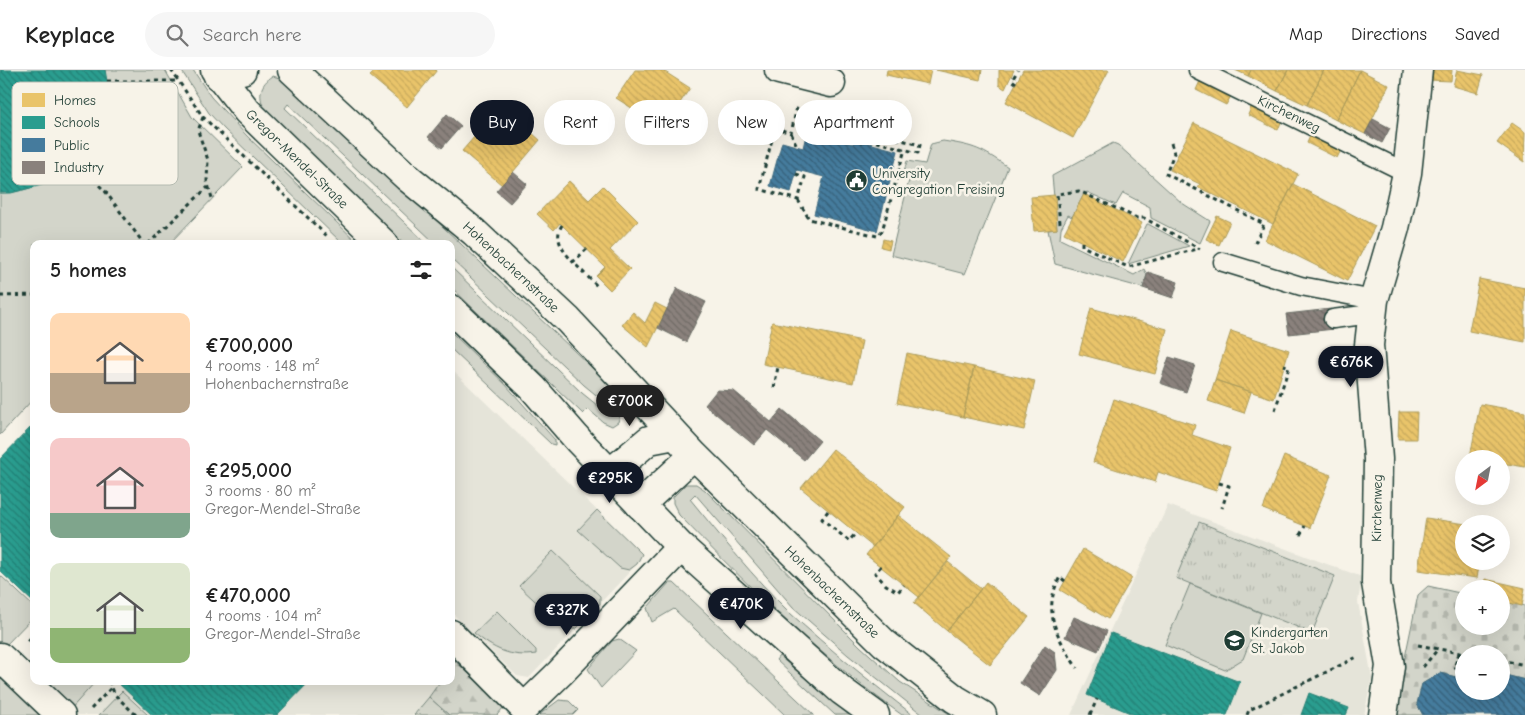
<!DOCTYPE html>
<html lang="en">
<head>
<meta charset="utf-8">
<style>
  :root { --surface:#fff; --page:#f6f6f6; --text:#222; --muted:#767676; --line:#e0e0e0; --accent:#111827 }
  body { margin:0; font-family:"Comic Neue",sans-serif; background:var(--page); color:var(--text); height:100vh; display:flex; flex-direction:column; font-size:19px; white-space:nowrap }
  * { box-sizing:border-box; margin:0 }
  p { font-size:16px; color:var(--muted) }
  .icon { flex:none; width:28px; height:28px; fill:none; stroke:currentColor; stroke-width:2; stroke-linecap:round; stroke-linejoin:round }
  .map { position:relative; flex:1; overflow:hidden }
  .sheet { position:absolute; left:30px; top:170px; width:425px; height:445px; display:flex; flex-direction:column; background:var(--surface); border-radius:10px; box-shadow:0 5px 20px #0002 }
  .sheet>* { flex:none }
  .guide { position:absolute; left:470px; top:30px; width:475px; height:45px; display:flex; gap:10px }
  .needle { width:32px; rotate:212deg }
  .tools { position:absolute; left:1455px; top:380px; display:grid; gap:10px }
  .tools a { display:grid; place-items:center; width:55px; height:55px; border-radius:50%; background:var(--surface); box-shadow:0 5px 20px #0002; font-size:25px }
  .price { position:absolute; translate:-50% -42px; padding:0 11px; border-radius:18px; background:var(--accent); color:#fff; font-size:16px; line-height:32px; filter:drop-shadow(0 1px 2px #0008) }
  .price::after { content:''; position:absolute; left:50%; top:30px; width:15px; height:11px; margin-left:-8px; background:inherit; clip-path:polygon(0 0,100% 0,50% 100%) }
  .price.current { background:#222; color:#fff }
  ul { padding:0; list-style:none }
  li { display:flex; align-items:center; gap:15px; height:125px; padding:0 20px }
  li span { display:grid; place-items:center; flex:none; width:140px; height:100px; border-radius:10px; color:#555 }
  li>.icon { margin-inline-start:auto }
  span .icon { width:60px; height:60px; fill:#fffc; stroke-width:1 }
  li b { font-size:21px }
  h2 { display:flex; justify-content:space-between; align-items:center; height:60px; padding:0 20px; font-size:21px }
  .pill { padding:0 18px; border-radius:22px; background:var(--surface); box-shadow:0 5px 20px #0002; font-size:18px; line-height:45px }
  .pill.current { background:var(--accent); color:#fff }
  header { display:flex; align-items:center; gap:30px; box-sizing:border-box; height:70px; padding:0 25px; background:var(--surface); border-bottom:1px solid var(--line) }
  header strong { font-size:24px }
  nav { display:flex; gap:28px; margin-inline-start:auto; font-size:18px }
  .search { width:350px; height:45px; background:var(--page); display:flex; align-items:center; gap:12px; box-sizing:border-box; padding:0 18px; border-radius:28px; color:var(--muted); font-size:19px }
  .map>svg:first-child { display:block }
</style>
</head>
<body>
<header>
<strong>Keyplace</strong>
<div class="search"><svg class="icon" aria-label="search" viewBox="0 0 24 24"><circle cx="10" cy="10" r="6"/><path d="M15 15l6 6"/></svg>Search here</div>
<nav><a>Map</a><a>Directions</a><a>Saved</a></nav>
</header>
<div class="map">
<svg width="1525" height="645" viewBox="0 0 1525 645">
  <defs>
    <pattern id="forest-firs" width="22" height="20" patternUnits="userSpaceOnUse" patternTransform="scale(1.25)"><rect width="22" height="20" fill="#d3d5ca"/><path d="M5 1l3.5 6h-7zM16 11l3.5 6h-7z" fill="#b5b8ae"/></pattern>
    <pattern id="cemetery-stones" width="16" height="16" patternUnits="userSpaceOnUse" patternTransform="scale(1.25)"><rect width="16" height="16" fill="#d3d5ca"/><path d="M2 7V4a2 2 0 0 1 4 0v3zM10 15v-3a2 2 0 0 1 4 0v3z" fill="#b5b8ae"/></pattern>
    <pattern id="park-tufts" width="24" height="20" patternUnits="userSpaceOnUse" patternTransform="scale(1.25)"><rect width="24" height="20" fill="#d3d5ca"/><path d="M3 7l-1-3M5 7V3M7 7l1-3M15 17l-1-3M17 17v-4M19 17l1-3" fill="none" stroke="#b5b8ae"/></pattern>
    <pattern id="homes-back-hatch" width="6" height="6" patternUnits="userSpaceOnUse" patternTransform="scale(1.25)"><rect width="6" height="6" fill="#e9c46a"/><path d="M-1 5l2 2M0 0l6 6M5-1l2 2" fill="none" stroke="#c7a95c"/></pattern>
    <pattern id="schools-back-hatch" width="6" height="6" patternUnits="userSpaceOnUse" patternTransform="scale(1.25)"><rect width="6" height="6" fill="#2a9d8f"/><path d="M-1 5l2 2M0 0l6 6M5-1l2 2" fill="none" stroke="#238176"/></pattern>
    <pattern id="public-back-hatch" width="6" height="6" patternUnits="userSpaceOnUse" patternTransform="scale(1.25)"><rect width="6" height="6" fill="#457b9d"/><path d="M-1 5l2 2M0 0l6 6M5-1l2 2" fill="none" stroke="#36617a"/></pattern>
    <pattern id="industry-back-hatch" width="6" height="6" patternUnits="userSpaceOnUse" patternTransform="scale(1.25)"><rect width="6" height="6" fill="#8a817c"/><path d="M-1 5l2 2M0 0l6 6M5-1l2 2" fill="none" stroke="#706b66"/></pattern>
  </defs>
  <rect width="100%" height="100%" fill="#f7f3e8"/>
  <filter id="ink" filterUnits="userSpaceOnUse"><feTurbulence type="fractalNoise" baseFrequency=".02" numOctaves="2"/><feDisplacementMap in="SourceGraphic" scale="10" xChannelSelector="R" yChannelSelector="G"/><feConvolveMatrix kernelMatrix="1 2 1 2 8 2 1 2 1" color-interpolation-filters="sRGB"/></filter>
  <g filter="url(#ink)">
    <path fill="#e5e4d9" d="M451 299 642 484 637 494 529 608 517 606 451 542Z
      M1168 435 1362 507 1358 532 1372 608 1364 645H1071Z
      M451 573 506 632 497 645H73L38 611H451Z"/>
    <path fill="#d3d5ca" stroke="#79897f" d="M105 0H165L192 47 243 97 169 174H34V328L0 365V123C11 123 20 121 30 118 87 103 110 56 105 0Z
      M181 0H193L211 27 247 66 359 174H343L224 59 209 43Z
      M273 6 282 9 313 34 608 313 624 332 618 352 612 356 603 352 588 339 583 344 451 217V197L582 323 608 344 612 338 584 315 451 189V174H436L288 34 285 38 427 174H405L264 38C258 25 260 14 273 6Z
      M943 71C976 76 981 79 1008 97L965 204 891 185 910 106 903 105 907 91 925 94 931 74Z
      M1113 73 1118 75 1182 133 1210 151 1200 173 1151 148 1150 137 1123 123 1116 135 1087 122 1084 124 1072 147 1068 145 1061 158 1060 169 1134 205 1144 199 1147 205 1143 218 1055 194 1048 160 1057 159 1052 106Z
      M1147 154H1148L1189 176 1128 194Z
      M451 262 505 314 555 370V375L551 374 451 279Z
      M686 414H696L705 420 860 576 900 612 951 645H923L848 585 793 537 695 424 690 429C722 468 754 508 790 543 829 579 871 612 913 645H902C820 587 749 517 679 445L673 433V427Z
      M597 440 642 484 637 494 629 500 620 498 578 460Z
      M553 481 600 526V534L576 559H569L561 555 519 516Z
      M0 505 34 537V546L4 577 0 574Z
      M669 513H674L814 645H785L674 539 652 552 647 538Z
      M1190 514 1261 543 1243 589 1225 600 1165 575Z
      M497 541 536 580V584C511 588 493 579 474 563Z
      M619 569 636 581 601 618 588 599 612 571Z
      M779 586 849 645H835L776 590Z
      M0 604 45 645H0Z
      M38 611H96L69 641Z
      M122 621 148 645H99Z
      M429 627 449 645H414Z
      M559 630 569 631 578 640 573 645H539Z"/>
    <path fill="url(#forest-firs)" stroke="#79897f" d="M451 587 504 637 497 645H449L429 627 439 613 438 611H451Z"/>
    <path fill="url(#cemetery-stones)" stroke="#79897f" d="M1428 516 1464 524V556H1501V531L1525 536V610L1501 604V584H1464V590H1460L1456 607 1440 603 1422 614 1417 634 1423 645H1393L1418 525Z"/>
    <path fill="url(#park-tufts)" stroke="#79897f" d="M1199 452 1335 506 1312 563 1176 508Z"/>
    <path fill="url(#homes-back-hatch)" stroke="#ac9c5a" d="M375 0H437L407 37 370 6Z
      M635 0H662L690 18 663 58 616 28Z
      M887 0H931L928 14 886 5Z
      M936 0H982L980 10Z
      M999 0H1014L1005 19 999 15Z
      M1023 0H1109L1073 68 1006 32Z
      M1235 0H1251L1248 6Z
      M1251 0H1288L1277 21 1248 6Z
      M1288 0H1324L1307 35 1277 21Z
      M1360 0 1389 15 1365 64 1336 50Z
      M1360 0 1336 50 1307 35 1324 0Z
      M1430 0H1452L1451 11 1429 10Z
      M1457 0 1483 5 1478 23 1453 16Z
      M1200 11 1231 26 1226 35 1196 20Z
      M1252 35 1282 50 1278 60 1248 45Z
      M501 36 540 70 502 115 462 81Z
      M1194 53 1298 104 1273 154 1198 117 1200 114 1170 100Z
      M1512 53 1525 62 1524 92 1497 73Z
      M1311 64 1342 78 1337 88 1307 73Z
      M569 111 589 130 603 116 638 151 610 180 630 199 610 220 596 206 605 197 560 153 554 160 537 144Z
      M1293 114 1375 156 1347 211 1265 170Z
      M1084 124 1142 153 1123 192 1064 163Z
      M1055 125 1057 159 1034 161 1031 127Z
      M1217 146 1230 152 1219 175 1206 169Z
      M883 169 891 171 889 179 881 177Z
      M1479 209 1525 218V272L1469 261Z
      M655 233 667 239 648 277 622 255 633 242 645 253Z
      M1091 238 1167 259 1155 304 1079 284Z
      M772 252 862 271 853 313 763 294Z
      M1231 261 1289 280 1274 329 1215 310Z
      M907 283 974 297 963 347 897 333Z
      M974 297 1035 311 1024 360 963 347Z
      M1215 310 1251 322 1244 343 1208 331Z
      M1114 329 1195 355 1192 365 1230 378 1216 421 1158 402 1155 412 1093 392Z
      M1480 334 1525 342V397L1501 393V389L1470 387Z
      M1399 342H1417L1416 369H1398Z
      M833 379 905 437 873 477 801 418Z
      M1284 386 1331 405 1310 458 1263 439Z
      M898 445 951 487 919 527 866 485Z
      M1426 448 1466 454H1464V491H1480L1477 508 1418 500Z
      M1083 479 1132 508 1108 549 1060 520Z
      M948 492 981 519 947 561 914 533Z
      M1485 509 1525 518 1522 536 1501 531V519H1483Z
      M986 512 1029 547 990 595 947 561Z"/>
    <path fill="url(#schools-back-hatch)" stroke="#278074" d="M0 0H105L107 11V23L103 44 96 65 85 84 67 103 42 115 11 123H0Z
      M34 354V533L0 501V389Z
      M1111 563 1240 612 1227 645H1135L1087 625Z
      M116 611H310L277 645H152Z
      M1309 623 1349 638 1346 645H1301Z"/>
    <path fill="url(#public-back-hatch)" stroke="#3a687e" d="M807 61 853 74 854 69 898 81 877 161 814 144 824 107 797 100 791 122 770 116 782 72 803 78Z
      M1460 589 1464 590V621H1501V604L1525 610V645H1423L1417 634 1422 614 1440 603 1456 607Z"/>
    <path fill="url(#industry-back-hatch)" stroke="#6a6d66" d="M447 44 461 56 442 78 428 67Z
      M1373 49 1390 58 1382 73 1365 64Z
      M513 102 527 114 510 133 496 121Z
      M1148 202 1178 212 1173 228 1143 218Z
      M677 218 706 232 686 272 658 258Z
      M1331 239 1334 259 1289 264 1286 244Z
      M1169 287 1195 295 1186 322 1160 313Z
      M717 320 734 321 771 352 782 339 820 371 804 390 767 360 754 375 705 335Z
      M1074 547 1107 561 1098 581 1065 567Z
      M1045 575 1055 582 1057 600 1040 626 1020 613Z"/>
    <g fill="none" stroke-linecap="round" stroke-linejoin="round">
      <defs>
        <path id="service" d="M1198 0 1407 103
          M1223 192 1301 216 1374 230
          M1333 249 1371 244"/>
        <path id="minor" d="M292 0 407 107 474 162 568 250 694 385 884 573 955 629 982 645
          M779 0 831 13
          M218 6 242 0
          M610 403 649 370 675 365
          M640 435 694 385
          M451 564 524 638 560 603 681 477
          M0 587 61 645
          M1383 645 1390 596 1376 513 1378 389 1369 275 1374 230 1395 158 1407 103 1418 0"/>
        <path id="tertiary" d="M215 0 247 41 384 174
          M451 239 533 318 579 371 681 477 842 621 875 645"/>
      </defs>
      <use href="#service" stroke="#1f3d34" stroke-width="21"/>
      <use href="#minor" stroke="#1f3d34" stroke-width="31"/>
      <use href="#tertiary" stroke="#1f3d34" stroke-width="31"/>
      <path stroke="#1f3d34" stroke-width="3" stroke-dasharray="4 4" stroke-linecap="butt" d="M171 0 203 47 329 168
        M107 11H177
        M1016 13 1012 10 1018 0
        M203 47 198 61 208 90 207 111 212 128
        M865 60 920 75 918 83 867 69 862 72Z
        M791 63 797 76
        M1171 73 1174 83 1166 104 1264 154 1254 175
        M76 93 105 121 144 174
        M796 104 805 107 798 130 759 119 775 58 791 63 797 37
        M798 130 809 149 877 166 882 161 905 79
        M1060 153 1057 124 1079 121 1137 148H1144L1200 179
        M562 155C553 169 564 182 573 192
        M1082 172V176L1128 197 1197 179
        M148 174 208 117
        M587 179 573 192 599 218
        M0 226 34 225
        M774 318 778 297
        M1275 340 1289 297 1284 295
        M1219 413 1229 416 1222 438
        M828 441 822 449 849 471 856 463
        M1300 465 1305 456
        M881 496 875 503 886 515 898 522 904 515
        M1065 511 1060 507C1041 542 1058 568 1077 598
        M28 571 34 564
        M1418 575 1465 584
        M1501 590 1525 595
        M1423 597 1438 579
        M1458 598H1454L1459 583
        M109 611 115 625 136 645
        M91 639 112 617
        M1090 645 1097 629
        M1247 645 1249 640 1357 587"/>
      <use href="#service" stroke="#f7f3e8" stroke-width="18"/>
      <use href="#minor" stroke="#f7f3e8" stroke-width="28"/>
      <use href="#tertiary" stroke="#f7f3e8" stroke-width="28"/>
    </g>
  </g>
  <defs>
    <symbol id="civic-disc" viewBox="-11 -11 22 22"><circle r="9.5" fill="#1f3d34" stroke="#f7f3e8"/><path d="M-.6-6.5H3V-4.5H.6V-3L4-1V1h2V6H-6V1h2V-1L-.6-3ZM-1.2 2.5V6h2.4V2.5Z" fill="#fff"/></symbol>
    <symbol id="school-disc" viewBox="-11 -11 22 22"><circle r="9.5" fill="#1f3d34" stroke="#f7f3e8"/><path d="M0-5L7-2L0 1L-7-2ZM-4 1L0 2.5L4 1V4Q0 6-4 4Z" fill="#fff"/></symbol>
  </defs>
  <g fill-rule="evenodd">
    <use href="#civic-disc" x="844" y="98" width="25" height="25"/>
    <use href="#school-disc" x="1222" y="558" width="25" height="25"/>
  </g>
  <g text-anchor="middle" dominant-baseline="central" stroke-width="5" stroke-linejoin="round" paint-order="stroke">
    <g font-size="14" fill="#1f3d34" stroke="#f7f3e8">
      <text transform="translate(1289 44) rotate(26)">Kirchenweg</text>
      <text transform="translate(297 89) rotate(44)">Gregor-Mendel-Straße</text>
      <text transform="translate(511 197) rotate(43)">Hohenbachernstraße</text>
      <text transform="translate(1377 438) rotate(-89)">Kirchenweg</text>
      <text transform="translate(832 522) rotate(44)">Hohenbachernstraße</text>
    </g>
    <g font-size="14" fill="#1f3d34" stroke="#f7f3e8" text-anchor="start">
      <text x="872" y="103">University<tspan x="872" dy="16">Congregation Freising</tspan></text>
      <text x="1251" y="562">Kindergarten<tspan x="1251" dy="16">St. Jakob</tspan></text>
    </g>
  </g>
  <rect x="12" y="12" width="166" height="103" rx="8" fill="#f7f3e8" stroke="#b6bcb2" stroke-width="1"/>
  <rect x="22" y="23" width="23" height="14" fill="#e9c46a"/>
  <rect x="22" y="46" width="23" height="13" fill="#2a9d8f"/>
  <rect x="22" y="68" width="23" height="14" fill="#457b9d"/>
  <rect x="22" y="91" width="23" height="13" fill="#8a817c"/>
  <g font-size="14" fill="#1f3d34">
    <text x="54" y="35">Homes</text>
    <text x="54" y="57">Schools</text>
    <text x="54" y="80">Public</text>
    <text x="54" y="102">Industry</text>
  </g>
</svg>
<div class="tools">
<a><svg class="needle" viewBox="-14 -14 28 28"><path d="M0-13l5 13h-10z" fill="#e53935"/><path d="M0 13l5-13h-10z" fill="#767676"/></svg></a>
<a><svg class="icon" aria-label="layers" viewBox="0 0 24 24"><path d="M12 4l9 5-9 5-9-5zM3 14l9 5 9-5"/></svg></a>
<a>+</a>
<a>−</a>
</div>
<b class="price" style="left:1351px;top:318px">€676K</b>
<b class="price current" style="left:630px;top:357px">€700K</b>
<b class="price" style="left:610px;top:434px">€295K</b>
<b class="price" style="left:741px;top:560px">€470K</b>
<b class="price" style="left:567px;top:566px">€327K</b>
<div class="guide">
<a class="pill current">Buy</a>
<a class="pill">Rent</a>
<a class="pill">Filters</a>
<a class="pill">New</a>
<a class="pill">Apartment</a>
</div>
<section class="sheet">
<h2>5 homes<svg class="icon" aria-label="filters" viewBox="0 0 24 24"><path d="M4 7h16M4 17h16"/><circle cx="9" cy="7" r="2"/><circle cx="15" cy="17" r="2"/></svg></h2>
<ul>
<li><span style="background:linear-gradient(#ffd9b3 60%,#b9a48a 0)"><svg class="icon" aria-label="home" viewBox="0 0 24 24"><path d="M3 11l9-7 9 7M6 9v11h12V9"/></svg></span><div><b>€700,000</b><p>4 rooms · 148 m²</p><p>Hohenbachernstraße</p></div></li>
<li><span style="background:linear-gradient(#f6c9c9 75%,#7fa58c 0)"><svg class="icon" aria-label="home" viewBox="0 0 24 24"><path d="M3 11l9-7 9 7M6 9v11h12V9"/></svg></span><div><b>€295,000</b><p>3 rooms · 80 m²</p><p>Gregor-Mendel-Straße</p></div></li>
<li><span style="background:linear-gradient(#dfe7d0 65%,#8fb573 0)"><svg class="icon" aria-label="home" viewBox="0 0 24 24"><path d="M3 11l9-7 9 7M6 9v11h12V9"/></svg></span><div><b>€470,000</b><p>4 rooms · 104 m²</p><p>Gregor-Mendel-Straße</p></div></li>
</ul>
</section>
</div>
</body>
</html>
